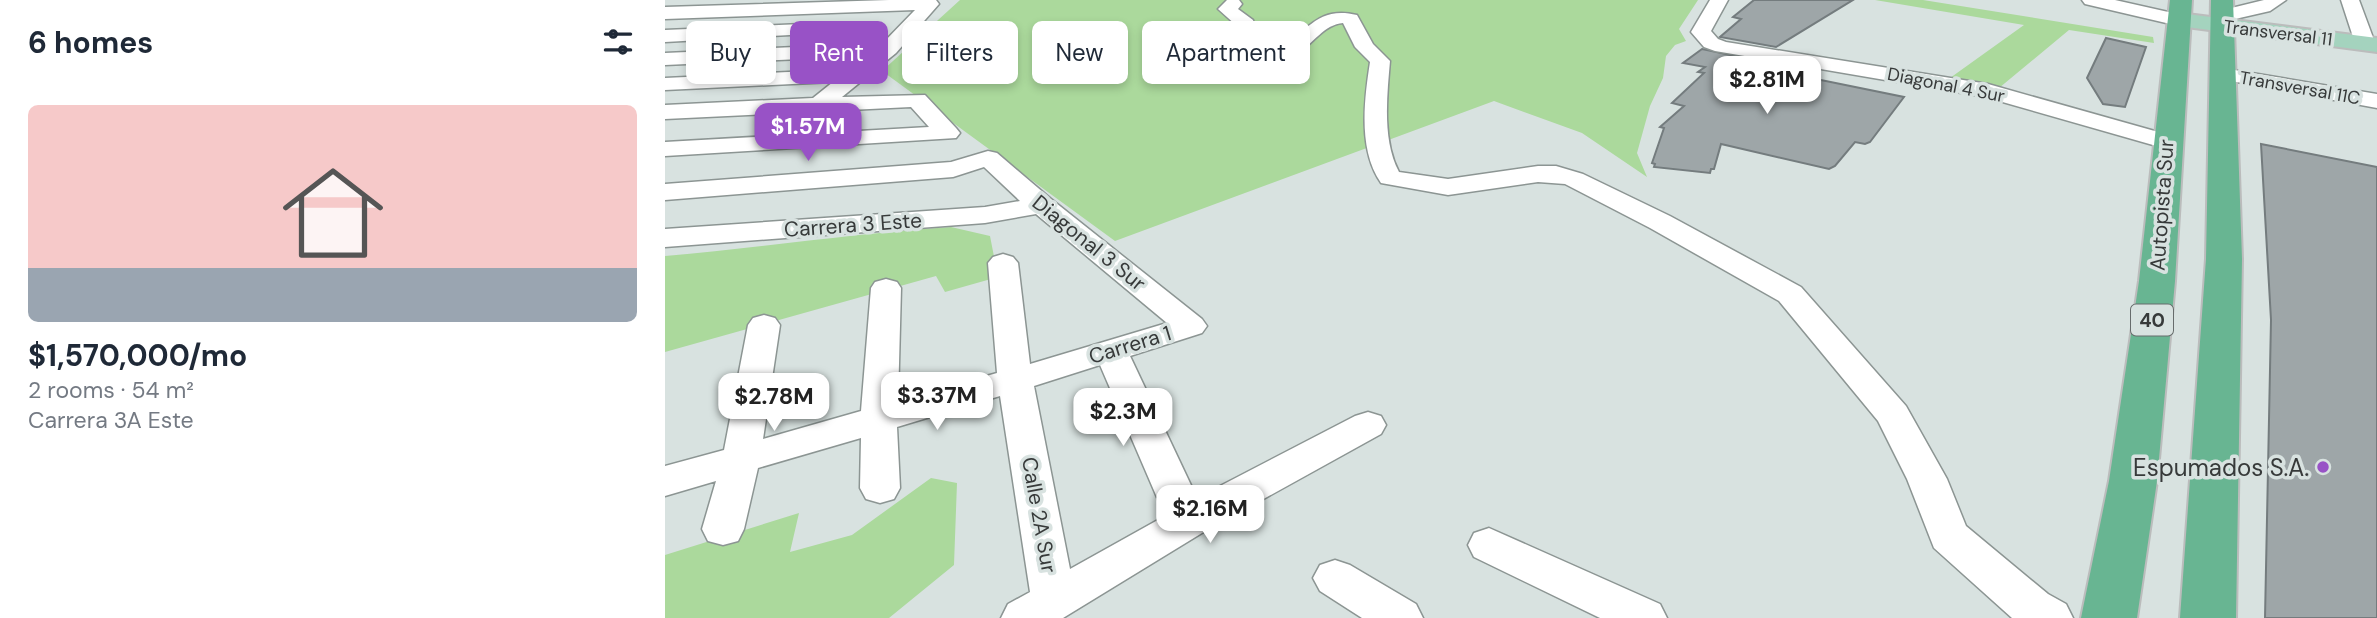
<!DOCTYPE html>
<html lang="en">
<head>
<meta charset="utf-8">
<style>
  :root { --surface:#fff; --page:#f2f2f3; --text:#1f2937; --muted:#747a83; --accent:#9852c6 }
  body { margin:0; font-family:"DM Sans",sans-serif; background:var(--page); color:var(--text); height:100vh; display:flex; flex-direction:column; font-size:26px; white-space:nowrap }
  * { box-sizing:border-box; margin:0 }
  p { font-size:23px; color:var(--muted) }
  .icon { flex:none; width:38px; height:38px; fill:none; stroke:currentColor; stroke-width:2; stroke-linecap:round; stroke-linejoin:round }
  .map { position:relative; flex:1; overflow:hidden }
  .sheet { display:flex; flex-direction:column; background:var(--surface); width:665px }
  .sheet>* { flex:none }
  .banner { position:absolute; left:21px; top:21px; width:665px; height:63px; display:flex; gap:14px }
  .price { position:absolute; translate:-50% -60px; padding:0 16px; border-radius:14px; background:#fff; color:#222; font-size:23px; line-height:46px; filter:drop-shadow(0 2px 4px #0008) }
  .price::after { content:''; position:absolute; left:50%; top:42px; width:21px; height:16px; margin-left:-10px; background:inherit; clip-path:polygon(0 0,100% 0,50% 100%) }
  .price.active { background:var(--accent); color:#fff }
  ul { padding:0; list-style:none }
  li { display:grid; align-content:center; gap:14px; height:371px; padding:0 28px }
  li span { display:grid; place-items:center; height:217px; border-radius:10px; color:#555 }
  li>.icon { margin-inline-start:auto }
  span .icon { width:126px; height:126px; fill:#fffc; stroke-width:1 }
  li b { font-size:30px }
  h2 { display:flex; justify-content:space-between; align-items:center; height:84px; padding:0 28px; font-size:30px }
  .tag { padding:0 24px; border-radius:10px; background:var(--surface); box-shadow:0 4px 10px #0003; font-size:24px; line-height:63px }
  .tag.active { background:var(--accent); color:#fff }
  main { display:flex; flex:1; min-height:0 }
  .map>svg:first-child { display:block }
</style>
</head>
<body>
<main>
<section class="sheet">
<h2>6 homes<svg class="icon" aria-label="filters" viewBox="0 0 24 24"><path d="M4 7h16M4 17h16"/><circle cx="9" cy="7" r="2"/><circle cx="15" cy="17" r="2"/></svg></h2>
<ul>
<li><span style="background:linear-gradient(#f6c9c9 75%,#9aa5b1 0)"><svg class="icon" aria-label="home" viewBox="0 0 24 24"><path d="M3 11l9-7 9 7M6 9v11h12V9"/></svg></span><div><b>$1,570,000/mo</b><p>2 rooms · 54 m²</p><p>Carrera 3A Este</p></div></li>
</ul>
</section>
<div class="map">
<svg width="1712" height="618" viewBox="0 0 1712 618">
  <rect width="100%" height="100%" fill="#d8e2e0"/>
  <path fill="#abd99c" d="M295 0H1033L1014 29 1021 41 1010 45 1001 56 998 78 985 106 972 153 982 177 917 133 829 101 450 241 217 71Z
    M1210 0H1258L1488 37 1489 43 1404 30 1334 88 1285 78 1359 25Z
    M286 227 325 236 333 277 280 292 271 276 0 352V256C96 248 190 233 286 227Z
    M266 478 292 483 289 565 224 618H0V555L134 513 125 552 187 535Z"/>
  <path fill="#9ea6a8" stroke="#747c7e" stroke-width="2" d="M1089 0H1188L1111 47 1055 37 1076 19 1068 17Z
    M1441 38 1481 47 1460 107 1438 104 1422 78Z
    M1037 49 1090 60 1082 65 1239 97 1205 142 1200 144 1190 142 1170 166 1164 169 1056 144 1049 169H1046L1045 173 989 167 990 164 987 163 999 128 995 127 1019 106 1007 103 1039 73 1033 72 1040 67 1018 63Z
    M1596 144 1712 167V618H1600L1606 320Z"/>
  <g fill="none" stroke-linecap="round" stroke-linejoin="round">
    <defs>
      <path id="minor" d="M224 0H271L274 4 231 53 177 97 260 95 291 128 295 133 291 138 0 156V142L264 127 246 107 0 119V105L148 98 168 82 0 90V78L186 69 203 56 0 65V53L218 43 250 10 0 19V7Z
        M562 0H574L577 4 573 9 588 20 591 32 553 59C573 61 593 60 611 50 642 34 651 5 692 15L708 44 725 61C722 96 717 140 734 172L783 179 873 166H891L918 174 1005 216 1136 287 1241 406 1282 479 1301 526 1383 594 1401 604 1408 618H1347L1269 548 1242 479 1213 421 1114 301 985 228 900 184 873 182 783 195 716 183C693 150 699 101 705 62L690 47 678 23C660 24 647 44 633 54 605 74 567 75 536 67L531 55 534 51 571 29 572 26 553 9Z
        M1045 0H1063L1046 31 1053 39 1061 42 1323 84 1511 137 1514 142 1511 147 1502 149 1320 97 1050 51 1039 47 1026 32Z
        M1417 0H1450L1521 16 1523 20 1514 26 1420 4Z
        M1599 0H1621L1605 11 1557 22 1548 16 1550 12Z
        M1676 0H1694L1710 43 1707 47 1700 49 1690 43Z
        M137 24 144 26 147 30 144 34 0 42V30Z
        M1557 68 1712 94V108L1550 78 1546 74 1550 70Z
        M323 151 332 153 386 199 537 319 542 326 537 333 465 356 532 498 690 416 703 412 716 416 721 425 716 434 537 533 398 618H336L343 604 365 592 335 396 232 427 235 488 229 499 215 503 201 499 195 488 196 438 93 468 79 529 73 541 58 545 43 541 37 529 51 481 0 496V466L59 450 83 325 88 318 99 315 110 318 115 325 98 439 196 411 206 288 210 282 221 279 232 282 236 288 233 401 332 373 323 263 328 257 338 254 348 257 353 263 365 364 502 323 371 214 320 223 0 247V229L320 207 355 201 319 167 288 177 0 200V184L286 162ZM435 365 500 516 405 569 369 386Z
        M824 528 995 604 1002 618H935L809 557 803 545 809 533Z
        M670 560 685 565 751 604 758 618H697L655 591 648 578 655 565Z"/>
      <path id="major" d="M1514 13 1712 38V52L1506 25 1503 20 1506 15Z"/>
      <path id="highway" d="M1505 0H1527L1510 281 1492 481 1472 618H1416L1444 481 1474 281Z
        M1546 0H1568L1577 259 1571 618H1515L1541 259Z"/>
    </defs>
    <use href="#minor" stroke="#8c9593" stroke-width="3"/>
    <use href="#major" stroke="#bbbcbc" stroke-width="4"/>
    <use href="#highway" stroke="#bbbcbc" stroke-width="4"/>
    <use href="#minor" fill="#fff" fill-rule="evenodd"/>
    <use href="#major" fill="#a4d3be" fill-rule="evenodd"/>
    <use href="#highway" fill="#68b592" fill-rule="evenodd"/>
  </g>
  <circle fill="#9852c6" stroke="#d8e2e0" stroke-width="2.5" cx="1658" cy="467" r="7"/>
  <g text-anchor="middle" dominant-baseline="central" stroke-width="7" stroke-linejoin="round" paint-order="stroke">
    <g font-size="18" fill="#373a3a" stroke="#d8e2e0">
      <text transform="translate(1613 33) rotate(7)">Transversal 11</text>
      <text transform="translate(1281 85) rotate(11)">Diagonal 4 Sur</text>
      <text transform="translate(1635 88) rotate(10)">Transversal 11C</text>
    </g>
    <rect fill="#d8e2e0" stroke="#676c6c" stroke-width="2" x="1466" y="304.5" width="42" height="31" rx="5"/>
    <g font-size="19" font-weight="bold" fill="#373a3a">
      <text x="1487" y="320">40</text>
    </g>
    <g font-size="21" fill="#373a3a" stroke="#d8e2e0">
      <text transform="translate(1497 205) rotate(-86)">Autopista Sur</text>
      <text transform="translate(188 225) rotate(-4)">Carrera 3 Este</text>
      <text transform="translate(424 243) rotate(39)">Diagonal 3 Sur</text>
      <text transform="translate(465 345) rotate(-17)">Carrera 1</text>
      <text transform="translate(374 515) rotate(80)">Calle 2A Sur</text>
    </g>
    <g font-size="24" fill="#373a3a" stroke="#d8e2e0" text-anchor="end">
      <text x="1644" y="467">Espumados S.A.</text>
    </g>
  </g>
</svg>
<b class="price" style="left:1102px;top:116px">$2.81M</b>
<b class="price active" style="left:143px;top:163px">$1.57M</b>
<b class="price" style="left:272px;top:432px">$3.37M</b>
<b class="price" style="left:109px;top:433px">$2.78M</b>
<b class="price" style="left:458px;top:448px">$2.3M</b>
<b class="price" style="left:545px;top:545px">$2.16M</b>
<div class="banner">
<a class="tag">Buy</a>
<a class="tag active">Rent</a>
<a class="tag">Filters</a>
<a class="tag">New</a>
<a class="tag">Apartment</a>
</div>
</div>
</main>
</body>
</html>
